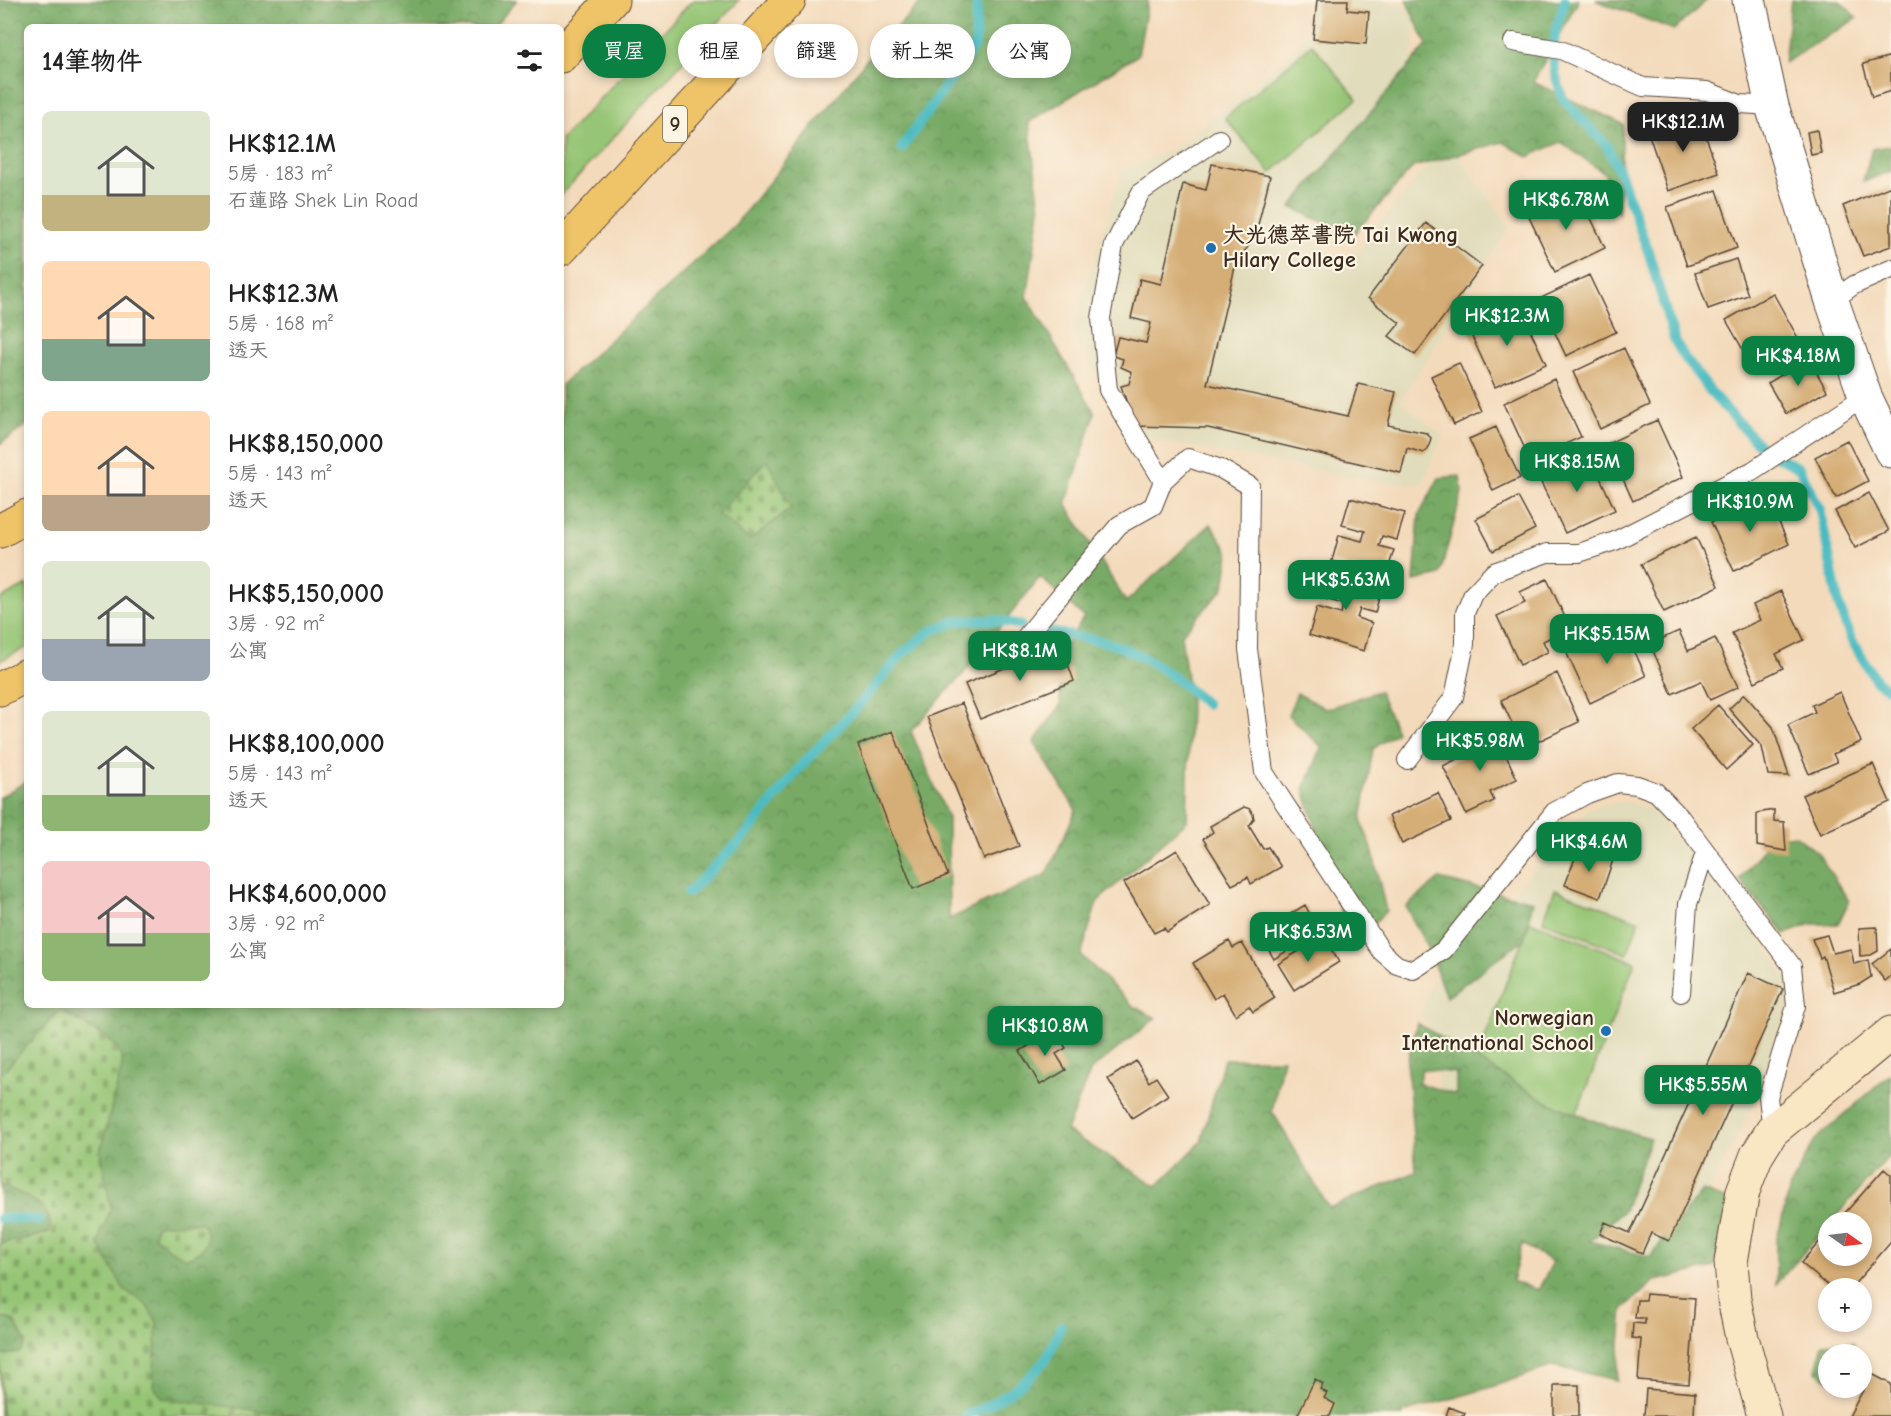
<!DOCTYPE html>
<html lang="zh-TW">
<head>
<meta charset="utf-8">
<style>
  :root { --surface:#fff; --page:#f2f2f2; --text:#222; --muted:#767676; --accent:#0b8043 }
  body { margin:0; font-family:"Comic Neue","LXGW WenKai TC",sans-serif; background:var(--page); color:var(--text); height:100vh; display:flex; flex-direction:column; font-size:22px; white-space:nowrap }
  * { box-sizing:border-box; margin:0 }
  p { font-size:20px; color:var(--muted) }
  .icon { flex:none; width:33px; height:33px; fill:none; stroke:currentColor; stroke-width:2; stroke-linecap:round; stroke-linejoin:round }
  .map { position:relative; flex:1; overflow:hidden }
  .details { position:absolute; left:24px; top:24px; width:540px; height:984px; display:flex; flex-direction:column; background:var(--surface); border-radius:9px; box-shadow:0 3px 9px #0003 }
  .details>* { flex:none }
  .hud { position:absolute; left:582px; top:24px; width:570px; height:54px; display:flex; gap:12px }
  .needle { width:39px; rotate:104deg }
  .tools { position:absolute; left:1818px; top:1212px; display:grid; gap:12px }
  .tools a { display:grid; place-items:center; width:54px; height:54px; border-radius:50%; background:var(--surface); box-shadow:0 3px 9px #0003; font-size:30px }
  .price { position:absolute; translate:-50% -51px; padding:0 14px; border-radius:12px; background:var(--accent); color:#fff; font-size:20px; line-height:39px; filter:drop-shadow(0 2px 3px #0008) }
  .price::after { content:''; position:absolute; left:50%; top:36px; width:18px; height:14px; margin-left:-9px; background:inherit; clip-path:polygon(0 0,100% 0,50% 100%) }
  .price.active { background:#222; color:#fff }
  ul { padding:0; list-style:none }
  li { display:flex; align-items:center; gap:18px; height:150px; padding:0 18px }
  li span { display:grid; place-items:center; flex:none; width:168px; height:120px; border-radius:9px; color:#555 }
  li>.icon { margin-inline-start:auto }
  span .icon { width:72px; height:72px; fill:#fffc; stroke-width:1 }
  li b { font-size:26px }
  h2 { display:flex; justify-content:space-between; align-items:center; height:72px; padding:0 18px; font-size:26px }
  .chip { padding:0 21px; border-radius:27px; background:var(--surface); box-shadow:0 3px 9px #0003; font-size:21px; line-height:54px }
  .chip.active { background:var(--accent); color:#fff }
  .map>svg:first-child { display:block }
</style>
</head>
<body>
<div class="map">
<svg width="1891" height="1416" viewBox="0 0 1891 1416">
  <defs>
    <pattern id="forest-crowns" width="20" height="18" patternUnits="userSpaceOnUse" patternTransform="scale(1.5)"><rect width="20" height="18" fill="#78aa66"/><path d="M2 6a3 3 0 1 1 6 0M12 15a3 3 0 1 1 6 0" fill="none" stroke="#648b53"/></pattern>
    <pattern id="cemetery-stones" width="16" height="16" patternUnits="userSpaceOnUse" patternTransform="scale(1.5)"><rect width="16" height="16" fill="#95c575"/><path d="M2 7V4a2 2 0 0 1 4 0v3zM10 15v-3a2 2 0 0 1 4 0v3z" fill="#7ba05f"/></pattern>
  </defs>
  <rect width="100%" height="100%" fill="#fcf5e5"/>
  <filter id="ink" filterUnits="userSpaceOnUse"><feTurbulence type="fractalNoise" baseFrequency=".0167" numOctaves="2"/><feDisplacementMap in="SourceGraphic" scale="12" xChannelSelector="R" yChannelSelector="G"/><feConvolveMatrix kernelMatrix="1 2 1 2 8 2 1 2 1" color-interpolation-filters="sRGB"/></filter>
  <filter id="wash" filterUnits="userSpaceOnUse"><feTurbulence type="fractalNoise" baseFrequency=".008" numOctaves="4" result="noise"/><feDisplacementMap in="SourceGraphic" scale="24" xChannelSelector="R" yChannelSelector="G"/><feGaussianBlur stdDeviation="1.35" result="paint"/><feColorMatrix in="noise" values="0 0 0 0 0 0 0 0 0 0 0 0 0 0 0 0 0 1.4 0 .05"/><feComposite in="paint" operator="in"/></filter>
  <g filter="url(#wash)">
    <rect width="100%" height="100%" fill="#f3dabb"/>
    <path fill="#e1dcbb" d="M1309 0H1380L1419 10 1402 125 1302 231 1346 265 1447 142 1510 226 1400 401 1443 436 1422 484 1381 482 1128 435 1072 330 1122 170 1170 151 1284 60 1306 35Z
      M1630 802 1651 809 1775 959 1789 984 1790 1000 1756 1101 1679 1245 1633 1265 1592 1238 1451 1117 1438 1087 1435 1038 1421 1015 1430 985 1585 812 1604 804Z"/>
    <path fill="#95c575" stroke="#68784a" stroke-width="1.5" d="M693 0H739L561 195V140Z
      M1312 44 1357 99 1271 173 1225 118Z
      M27 585V647L0 661V599Z
      M1555 889 1639 921 1627 954 1543 921Z
      M1530 921 1635 962 1569 1133 1464 1092Z"/>
    <path fill="url(#forest-crowns)" stroke="#5a6a42" stroke-width="1.5" fill-rule="evenodd" d="M0 0H517L494 27H27V425L0 444Z
      M923 0H1148L1138 55 1029 122 1040 210 1027 297 1095 413 1066 504 1126 602 1211 524 1229 553 1224 588 1181 635 1190 699 1187 821 1097 902 1081 955 1133 1006 1156 1018 1091 1070 1066 1131 1157 1186 1201 1142 1224 1059H1283L1272 1111 1329 1208 1416 1172 1407 1062 1417 1023 1547 1102 1605 1125 1650 1138 1624 1210 1590 1241 1650 1257 1702 1191 1730 1201 1724 1243 1714 1267 1655 1281 1623 1309 1617 1380 1553 1366 1488 1388 1402 1413 1403 1416H0V797L27 781V1005H561V385L735 225 867 59ZM1040 577 1084 617 1059 656 1060 706 1034 742 1076 810 1047 874 949 919 948 818 911 731 964 673ZM1422 1069 1456 1073V1095L1418 1083ZM1522 1244 1553 1262 1538 1290 1512 1281Z
      M1406 0H1579L1533 82 1623 124 1618 214 1605 174 1561 142 1528 157 1503 142 1413 167 1352 236 1291 207 1427 45Z
      M1595 0H1707L1674 30Z
      M1791 0H1839L1857 18 1784 63Z
      M1891 146V171L1863 182 1872 149Z
      M1460 476 1462 492 1440 575 1414 581 1419 515 1439 478Z
      M1379 691 1397 732 1373 749 1361 820 1372 849 1386 911 1351 945 1304 789 1322 747 1288 715 1297 693 1326 709Z
      M1795 835 1817 852 1849 901 1838 924H1811L1785 934 1739 880 1772 838Z
      M1439 879 1533 901 1524 939 1446 997 1428 949 1406 907Z
      M1891 1074V1154L1776 1284V1242L1790 1187 1815 1140Z
      M1854 1343 1853 1354H1828V1380L1816 1370 1823 1344Z"/>
    <path fill="url(#cemetery-stones)" stroke="#68784a" stroke-width="1.5" d="M767 460 791 508 750 540 718 514Z
      M60 1010 104 1036 117 1048 123 1062 100 1152 111 1208 98 1243 125 1291 145 1303 157 1322 153 1386 163 1398 300 1416H2L0 1356 21 1352 26 1342 13 1320 0 1318V1244C16 1239 33 1239 49 1232 57 1205 20 1193 0 1185V1075Z
      M202 1223C212 1242 205 1252 186 1258L169 1249 154 1236 156 1226 163 1224Z"/>
    <g fill="none" stroke-linecap="round" stroke-linejoin="round">
      <path stroke="#4cbbc1" stroke-width="10" d="M1565 0 1556 29 1553 52 1555 74 1563 99 1607 146 1619 171 1649 254 1674 339 1684 357 1714 396 1763 449 1799 468 1820 510 1839 606 1851 639 1877 682 1891 690
        M902 148 975 45 977 0
        M1042 630C1065 636 1090 637 1112 644 1149 656 1178 679 1206 704
        M688 893 745 836 800 767 859 705 902 654 931 631 957 621 995 620 1021 625
        M0 1218 39 1220
        M965 1416C994 1404 1021 1388 1042 1364 1051 1354 1055 1338 1061 1326"/>
    </g>
    <g id="blocks">
      <path fill="#d5ad76" d="M1317 0H1348L1347 10 1369 12 1366 44 1313 39Z
        M1891 56V91L1872 97 1863 64Z
        M1698 115 1719 173 1668 191 1648 132Z
        M1817 130 1821 153 1811 155 1807 132Z
        M1212 164 1270 176 1255 237 1236 263 1207 384 1348 416 1358 384 1396 392 1388 425 1426 433 1431 438 1428 449 1423 453 1407 448 1401 473 1208 428 1135 426 1121 386 1129 384 1132 372 1121 367 1123 359 1113 356 1118 337 1146 343 1151 323 1131 318 1140 279 1161 284 1183 184 1206 190Z
        M1891 186V246L1863 256 1843 206Z
        M1717 190 1737 248 1687 266 1667 207Z
        M1578 191 1605 248 1555 272 1528 215Z
        M1426 223 1482 266 1415 355 1389 336 1400 323 1368 298Z
        M1736 259 1748 295 1708 309 1695 273Z
        M1589 275 1616 332 1566 356 1539 299Z
        M1773 293 1803 347 1757 374 1726 320Z
        M1519 306 1546 364 1495 387 1469 330Z
        M1624 348 1650 405 1600 429 1573 372Z
        M1809 359 1827 391 1786 414 1768 383Z
        M1459 363 1482 412 1454 425 1431 376Z
        M1554 379 1581 437 1530 460 1504 403Z
        M1657 420 1683 477 1633 501 1607 444Z
        M1496 427 1520 478 1493 491 1469 439Z
        M1847 440 1868 481 1836 498 1815 457Z
        M1588 452 1615 510 1565 533 1538 476Z
        M1869 493 1889 531 1855 548 1835 511Z
        M1766 495 1789 544 1734 571 1711 522Z
        M1518 497 1535 529 1493 551 1476 519Z
        M1350 498 1405 513 1397 540 1382 536 1379 546 1394 550 1386 576 1332 561 1339 535 1362 541 1365 531 1342 525Z
        M1696 537 1719 586 1664 612 1641 564Z
        M1328 570 1382 586 1375 613 1360 609 1357 618 1372 623 1364 651 1309 635 1317 607 1341 614 1343 604 1321 598Z
        M1547 579 1570 628 1543 641 1548 652 1520 665 1497 616 1525 603 1520 592Z
        M1781 591 1804 640 1776 654 1783 668 1755 682 1732 633 1760 620 1753 605Z
        M1623 627 1646 676 1590 703 1567 654Z
        M1679 631 1688 651 1715 638 1738 687 1710 700 1701 681 1672 694 1650 644Z
        M1061 645 1074 681 980 719 965 684Z
        M1557 673 1579 722 1524 748 1501 700Z
        M1840 692 1861 742 1833 754 1837 762 1809 774 1788 725 1815 712 1812 705Z
        M1744 694 1773 727 1789 776 1768 775 1762 747 1729 709Z
        M962 703 1019 846 984 859 927 717Z
        M1718 705 1753 745 1726 770 1691 729Z
        M1494 730 1517 779 1490 792 1494 801 1466 814 1443 766 1471 752 1467 743Z
        M893 731 948 875 913 889 858 745Z
        M1873 764 1890 802 1820 834 1802 795Z
        M1438 793 1451 821 1402 844 1389 816Z
        M1244 807 1250 809 1253 814 1254 819 1249 826 1263 849 1268 847 1281 867 1251 884 1248 877 1232 885 1203 839 1213 832 1210 826Z
        M1774 810V821L1784 822 1786 851 1757 846V813Z
        M1579 847 1613 860 1600 898 1565 885Z
        M1177 850 1210 905 1167 932 1164 928 1154 933 1124 883Z
        M1305 905 1319 931 1274 959 1259 933Z
        M1877 927 1878 951 1871 955 1860 956 1859 928Z
        M1827 935 1833 953 1851 949 1854 964 1868 960 1871 977 1860 984 1834 992 1823 956 1820 958 1812 939Z
        M1323 936 1339 962 1294 990 1278 964Z
        M1229 941 1233 948 1242 943 1275 998 1253 1012 1249 1006 1236 1015 1223 993 1214 999 1193 963Z
        M1891 949V976L1885 981 1872 964Z
        M1748 973 1783 989 1669 1241 1651 1233 1642 1253 1600 1234 1605 1222 1630 1233Z
        M1055 1030 1066 1048 1056 1054 1066 1070 1040 1085 1020 1051Z
        M1136 1061 1149 1082 1156 1077 1168 1095 1132 1118 1108 1079Z
        M1884 1169 1891 1175V1242L1851 1288H1831L1801 1263 1828 1232V1256H1862V1222H1837Z
        M1646 1294 1695 1298 1689 1384 1638 1380 1641 1339 1632 1338 1633 1323 1645 1324V1318H1635L1637 1300H1645Z
        M1872 1374 1891 1384V1416H1849Z
        M1315 1379 1323 1384 1320 1389 1327 1393 1324 1398 1335 1404 1330 1416H1297Z
        M1554 1385H1579V1416H1554Z
        M1646 1389 1695 1393 1694 1416H1644Z
        M1449 1407 1465 1413 1464 1416H1446Z"/>
    </g>
  </g>
  <g filter="url(#ink)">
    <use href="#blocks" fill-opacity="0" stroke="#574436" stroke-width="1.5"/>
    <g fill="none" stroke-linecap="round" stroke-linejoin="round">
      <defs>
        <path id="lane" d="M1513 42 1561 50 1643 87 1707 91 1740 104 1772 106
          M1832 301 1854 285 1891 269
          M1163 481 1108 390 1101 318 1114 245 1141 192 1219 139
          M1013 652 1119 525 1153 506 1163 481 1188 458 1221 469 1250 486 1248 649 1264 772 1382 952 1397 965 1413 970 1444 950 1554 812 1587 794 1618 783 1637 785 1656 792 1680 817 1792 966 1796 1006 1768 1097 1772 1131
          M1407 760 1454 697 1465 644V613L1473 594 1494 572 1547 553H1579L1615 541 1752 471 1865 396
          M1681 993 1688 904 1705 853"/>
        <path id="street" d="M1749 0 1772 106 1832 301 1865 396 1891 451"/>
        <path id="secondary" d="M1764 1416 1742 1338 1734 1299 1731 1262 1743 1191 1757 1155 1772 1131 1891 1033"/>
        <path id="highway" d="M561 56 612 0
          M561 249 789 0
          M0 531 27 516
          M0 689 27 675"/>
      </defs>
      <use href="#lane" stroke="#574436" stroke-width="20"/>
      <use href="#street" stroke="#574436" stroke-width="35"/>
      <use href="#secondary" stroke="#574436" stroke-width="35"/>
      <use href="#highway" stroke="#574436" stroke-width="35"/>
      <use href="#lane" stroke="#fff" stroke-width="18"/>
      <use href="#street" stroke="#fff" stroke-width="33"/>
      <use href="#secondary" stroke="#f9e7c3" stroke-width="33"/>
      <use href="#highway" stroke="#efc469" stroke-width="33"/>
    </g>
  </g>
  <g fill="#1f6fb2" stroke="#fcf5e5" stroke-width="2">
    <circle cx="1211" cy="248" r="6"/>
    <circle cx="1606" cy="1031" r="6"/>
  </g>
  <g text-anchor="middle" dominant-baseline="central" stroke-width="4.5" stroke-linejoin="round" paint-order="stroke">
    <rect fill="#fcf5e5" stroke="#75675a" stroke-width="1.5" x="663" y="106" width="24" height="36" rx="4.5"/>
    <g font-size="21" font-weight="bold" fill="#3b2a1e">
      <text x="675" y="124">9</text>
    </g>
    <g font-size="22" font-weight="bold" fill="#3b2a1e" stroke="#fcf5e5" text-anchor="start">
      <text x="1223" y="235">大光德萃書院 Tai Kwong<tspan x="1223" dy="25">Hilary College</tspan></text>
      <text x="1594" y="1018" text-anchor="end">Norwegian<tspan x="1594" dy="25">International School</tspan></text>
    </g>
  </g>
</svg>
<div class="tools">
<a><svg class="needle" viewBox="-14 -14 28 28"><path d="M0-13l5 13h-10z" fill="#e53935"/><path d="M0 13l5-13h-10z" fill="#767676"/></svg></a>
<a>+</a>
<a>−</a>
</div>
<b class="price active" style="left:1683px;top:153px">HK$12.1M</b>
<b class="price" style="left:1566px;top:231px">HK$6.78M</b>
<b class="price" style="left:1507px;top:347px">HK$12.3M</b>
<b class="price" style="left:1798px;top:387px">HK$4.18M</b>
<b class="price" style="left:1577px;top:493px">HK$8.15M</b>
<b class="price" style="left:1750px;top:533px">HK$10.9M</b>
<b class="price" style="left:1346px;top:611px">HK$5.63M</b>
<b class="price" style="left:1607px;top:665px">HK$5.15M</b>
<b class="price" style="left:1020px;top:682px">HK$8.1M</b>
<b class="price" style="left:1480px;top:772px">HK$5.98M</b>
<b class="price" style="left:1589px;top:873px">HK$4.6M</b>
<b class="price" style="left:1308px;top:963px">HK$6.53M</b>
<b class="price" style="left:1045px;top:1057px">HK$10.8M</b>
<b class="price" style="left:1703px;top:1116px">HK$5.55M</b>
<div class="hud">
<a class="chip active">買屋</a>
<a class="chip">租屋</a>
<a class="chip">篩選</a>
<a class="chip">新上架</a>
<a class="chip">公寓</a>
</div>
<section class="details">
<h2>14筆物件<svg class="icon" aria-label="filters" viewBox="0 0 24 24"><path d="M4 7h16M4 17h16"/><circle cx="9" cy="7" r="2"/><circle cx="15" cy="17" r="2"/></svg></h2>
<ul>
<li><span style="background:linear-gradient(#dfe7d0 70%,#c2b280 0)"><svg class="icon" aria-label="home" viewBox="0 0 24 24"><path d="M3 11l9-7 9 7M6 9v11h12V9"/></svg></span><div><b>HK$12.1M</b><p>5房 · 183 m²</p><p>石蓮路 Shek Lin Road</p></div></li>
<li><span style="background:linear-gradient(#ffd9b3 65%,#7fa58c 0)"><svg class="icon" aria-label="home" viewBox="0 0 24 24"><path d="M3 11l9-7 9 7M6 9v11h12V9"/></svg></span><div><b>HK$12.3M</b><p>5房 · 168 m²</p><p>透天</p></div></li>
<li><span style="background:linear-gradient(#ffd9b3 70%,#b9a48a 0)"><svg class="icon" aria-label="home" viewBox="0 0 24 24"><path d="M3 11l9-7 9 7M6 9v11h12V9"/></svg></span><div><b>HK$8,150,000</b><p>5房 · 143 m²</p><p>透天</p></div></li>
<li><span style="background:linear-gradient(#dfe7d0 65%,#9aa5b1 0)"><svg class="icon" aria-label="home" viewBox="0 0 24 24"><path d="M3 11l9-7 9 7M6 9v11h12V9"/></svg></span><div><b>HK$5,150,000</b><p>3房 · 92 m²</p><p>公寓</p></div></li>
<li><span style="background:linear-gradient(#dfe7d0 70%,#8fb573 0)"><svg class="icon" aria-label="home" viewBox="0 0 24 24"><path d="M3 11l9-7 9 7M6 9v11h12V9"/></svg></span><div><b>HK$8,100,000</b><p>5房 · 143 m²</p><p>透天</p></div></li>
<li><span style="background:linear-gradient(#f6c9c9 60%,#8fb573 0)"><svg class="icon" aria-label="home" viewBox="0 0 24 24"><path d="M3 11l9-7 9 7M6 9v11h12V9"/></svg></span><div><b>HK$4,600,000</b><p>3房 · 92 m²</p><p>公寓</p></div></li>
</ul>
</section>
</div>
</body>
</html>
